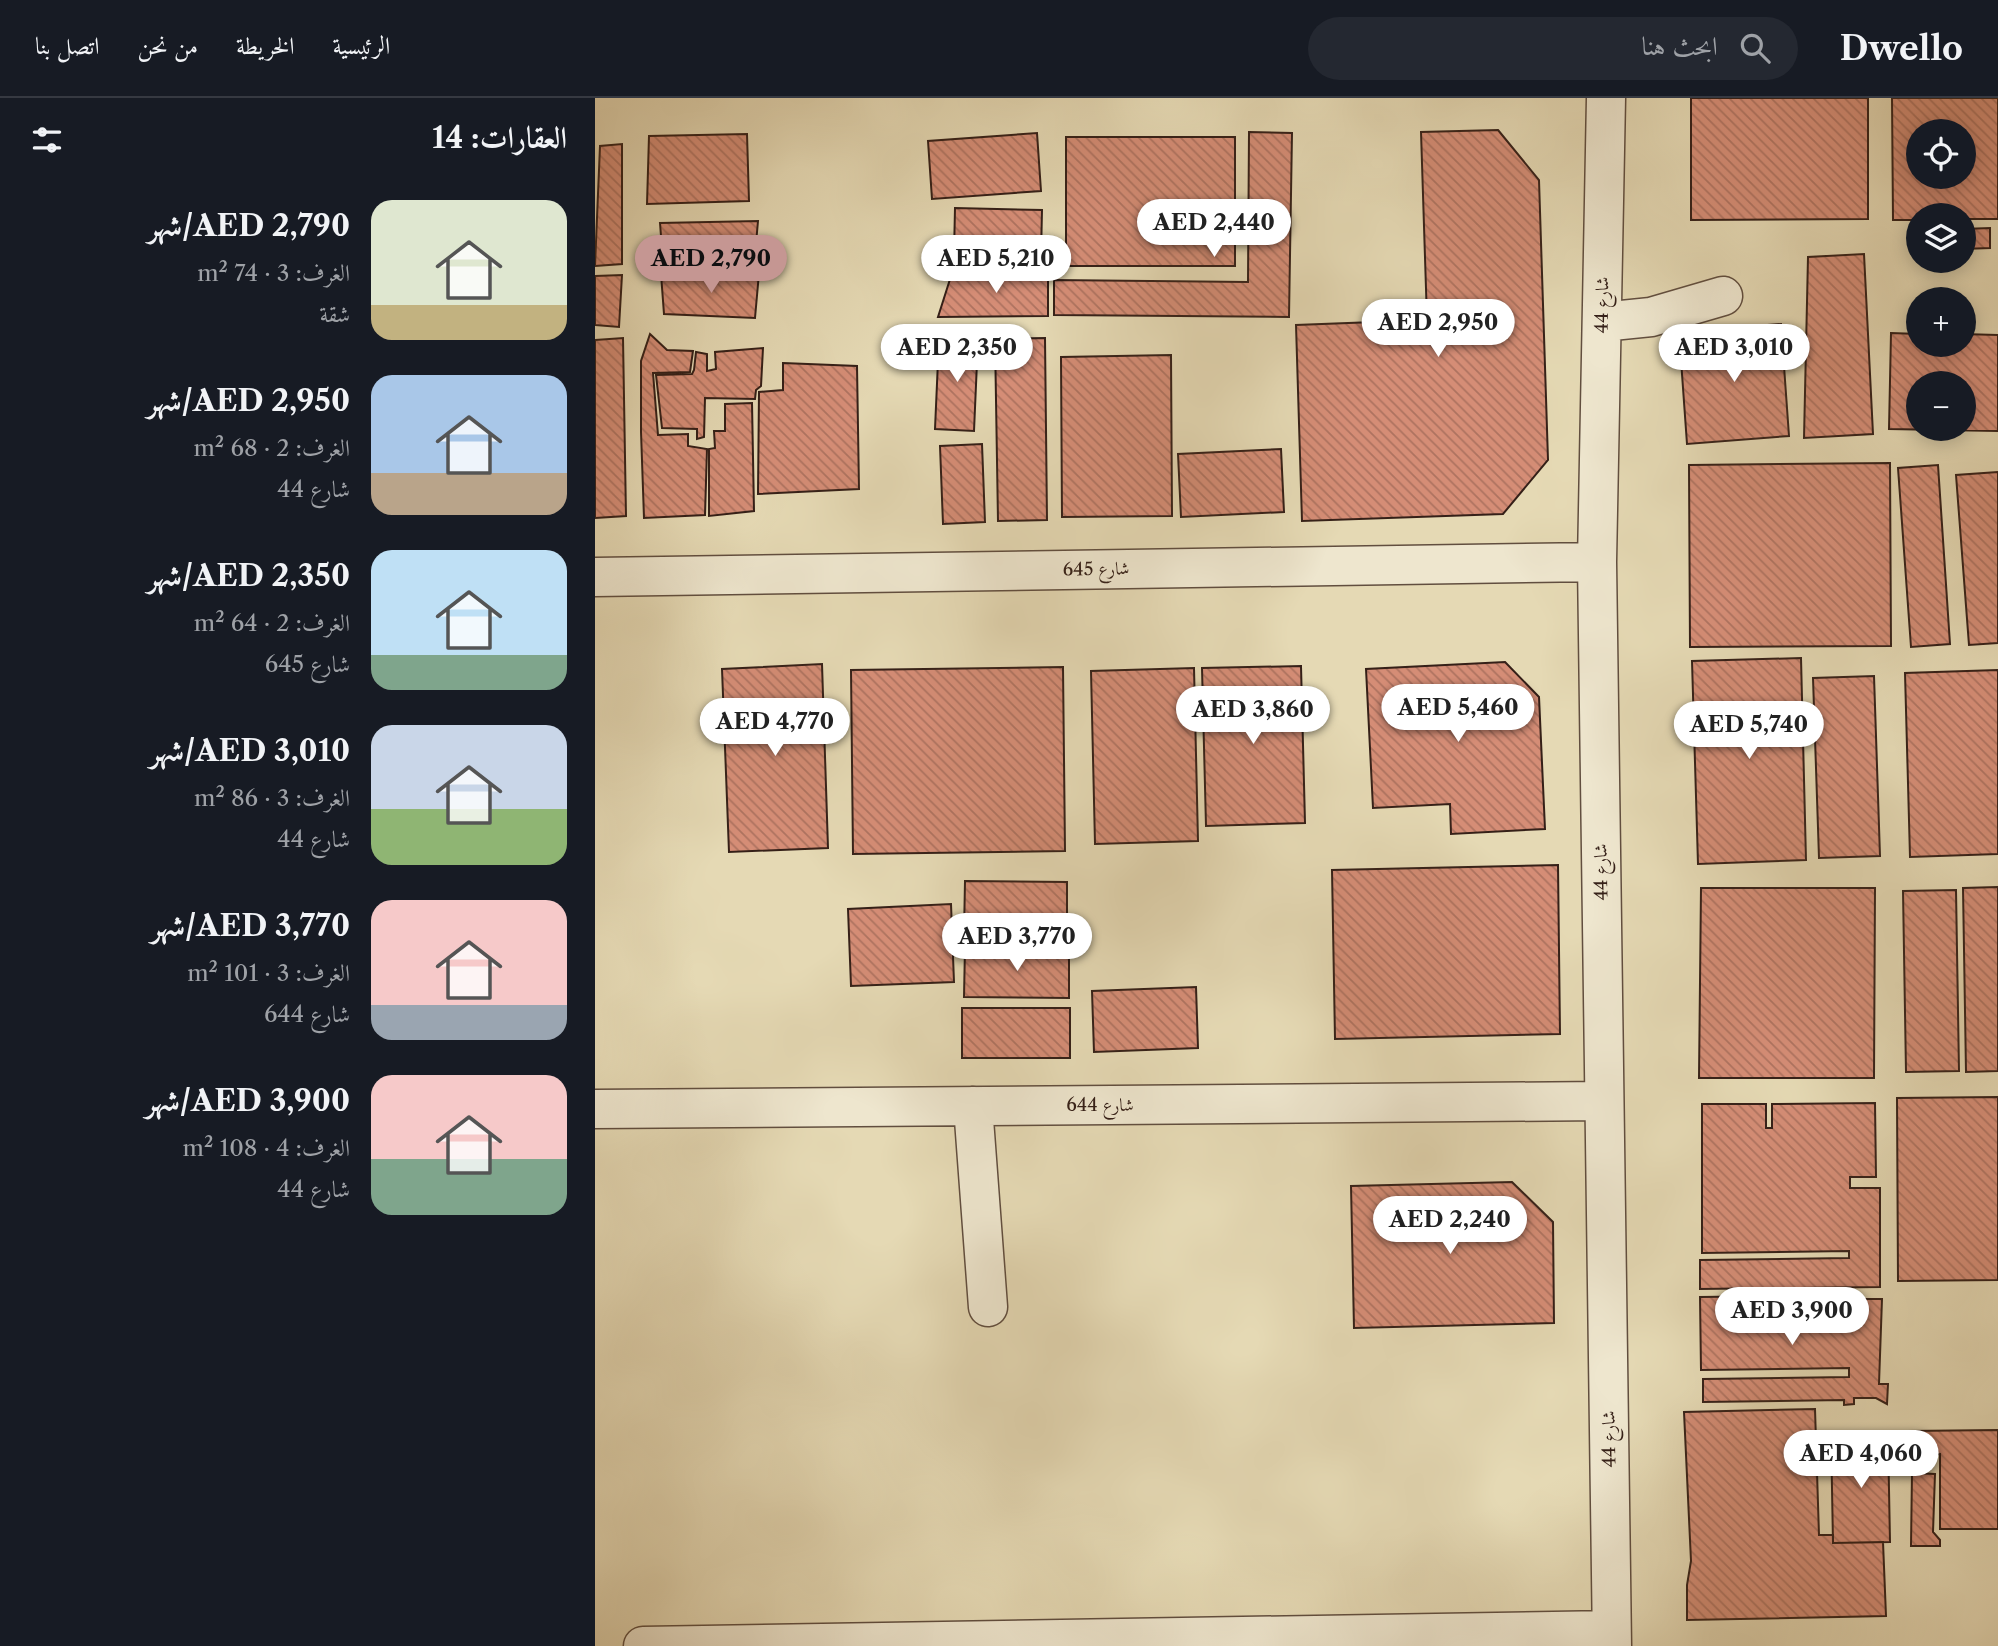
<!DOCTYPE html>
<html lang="ar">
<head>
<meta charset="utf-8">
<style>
  :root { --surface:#171b24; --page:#242831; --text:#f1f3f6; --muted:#9ea1a6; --line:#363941; --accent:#c59692 }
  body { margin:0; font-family:"Libre Caslon Text",Amiri,serif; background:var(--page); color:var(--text); direction:rtl; height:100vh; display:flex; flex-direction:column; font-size:26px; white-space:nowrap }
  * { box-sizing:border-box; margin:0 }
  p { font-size:23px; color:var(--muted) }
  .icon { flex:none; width:38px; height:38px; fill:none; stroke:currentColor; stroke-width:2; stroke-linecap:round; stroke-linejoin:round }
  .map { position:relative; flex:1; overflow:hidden; direction:ltr }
  .panel { display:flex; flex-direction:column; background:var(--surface); width:595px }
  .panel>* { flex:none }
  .buttons { position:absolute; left:1311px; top:21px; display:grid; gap:14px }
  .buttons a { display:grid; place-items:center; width:70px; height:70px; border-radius:50%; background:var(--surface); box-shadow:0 4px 18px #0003; font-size:35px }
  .price { position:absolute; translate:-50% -60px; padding:0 16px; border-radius:24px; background:#fff; color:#222; font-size:23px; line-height:46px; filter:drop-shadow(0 2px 4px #0008) }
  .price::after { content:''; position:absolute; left:50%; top:42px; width:21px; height:16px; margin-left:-10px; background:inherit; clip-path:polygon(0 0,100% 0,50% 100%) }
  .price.current { background:var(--accent); color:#111 }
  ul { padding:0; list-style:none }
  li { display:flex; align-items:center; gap:21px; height:175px; padding:0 28px }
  li span { display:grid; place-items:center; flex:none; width:196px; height:140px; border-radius:21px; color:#555 }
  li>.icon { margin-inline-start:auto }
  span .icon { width:84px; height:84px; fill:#fffc; stroke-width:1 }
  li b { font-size:30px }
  h2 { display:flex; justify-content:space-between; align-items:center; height:84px; padding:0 28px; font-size:30px }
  header { display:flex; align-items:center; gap:42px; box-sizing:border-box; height:98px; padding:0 35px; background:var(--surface); border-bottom:2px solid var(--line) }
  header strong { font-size:33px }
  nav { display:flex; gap:38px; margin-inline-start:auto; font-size:24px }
  .search { width:490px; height:63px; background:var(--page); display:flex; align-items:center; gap:18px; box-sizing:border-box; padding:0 24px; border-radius:38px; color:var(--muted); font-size:26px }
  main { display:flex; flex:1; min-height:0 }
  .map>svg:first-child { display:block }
</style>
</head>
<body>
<header>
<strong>Dwello</strong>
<div class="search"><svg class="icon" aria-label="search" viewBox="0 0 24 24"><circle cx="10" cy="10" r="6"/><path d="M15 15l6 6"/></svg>ابحث هنا</div>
<nav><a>الرئيسية</a><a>الخريطة</a><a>من نحن</a><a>اتصل بنا</a></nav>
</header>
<main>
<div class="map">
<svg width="1403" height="1548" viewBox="0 0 1403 1548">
  <defs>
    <pattern id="building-back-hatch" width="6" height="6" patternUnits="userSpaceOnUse" patternTransform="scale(1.75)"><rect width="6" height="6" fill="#d58d76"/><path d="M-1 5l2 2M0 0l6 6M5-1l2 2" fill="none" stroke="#ae7360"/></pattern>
  </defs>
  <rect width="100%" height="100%" fill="#e5d9b4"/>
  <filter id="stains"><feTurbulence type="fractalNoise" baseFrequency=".00286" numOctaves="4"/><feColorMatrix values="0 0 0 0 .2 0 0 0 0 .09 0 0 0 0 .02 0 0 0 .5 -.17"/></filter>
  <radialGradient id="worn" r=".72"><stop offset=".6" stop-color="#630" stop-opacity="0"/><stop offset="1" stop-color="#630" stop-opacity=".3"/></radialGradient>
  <path fill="url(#building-back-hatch)" stroke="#352018" stroke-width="2" fill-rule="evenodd" d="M1096 0H1273V121L1096 122Z
    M1297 0H1403V121H1368V117H1323V122H1298ZM1323 33H1368V79H1323Z
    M903 32 944 82 953 362 908 416 707 423 701 227 832 222 826 34Z
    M654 34 697 35 694 219 459 217V182L653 184Z
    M442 35 446 93 337 101 333 43Z
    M152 36 154 103 52 106 54 38Z
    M471 39H640V168H471Z
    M27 46V166L0 168 5 48Z
    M360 110 447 112 446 158 359 156Z
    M163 123 159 168 68 164 65 125Z
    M1395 130V150L1368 151V131Z
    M1269 156 1278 336 1209 340 1213 159Z
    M453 174V218L343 219 357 175Z
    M164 175 160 220 69 216 66 176Z
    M27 177 24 229 0 227V178Z
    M1186 226 1194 338 1092 346 1084 234Z
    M1296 235 1323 236V247H1368V236L1403 237V333L1294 331ZM1323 285H1368V331H1323Z
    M55 236 72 252 98 253 95 274 58 275 63 337 93 336V348L112 351 110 417 49 420 46 334V263Z
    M28 240 31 418 0 420V242Z
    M344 240 383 241 379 333 340 331Z
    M450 240 452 422 403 423 400 241Z
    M168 250 166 288 161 292 160 301 110 300 109 339 102 341V331L67 330 61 277 97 276 99 272 101 254 112 256V273L121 271 120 254Z
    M576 257 577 418 467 419 466 259Z
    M188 265 262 268 264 391 163 396 164 294 188 292Z
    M157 305 159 413 114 418V351L120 350 119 333H130V306Z
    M387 346 390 424 348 426 345 348Z
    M686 351 689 414 586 419 583 356Z
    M1295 365 1296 548 1095 549 1094 367Z
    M1343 367 1355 546 1316 549 1303 370Z
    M1403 374V545L1374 547 1361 377Z
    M1206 560 1211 762 1103 766 1097 563Z
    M910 564 944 599 950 731 856 736 855 706 778 710 771 571Z
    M227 566 233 750 134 754 127 571Z
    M706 568 710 725 611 728 607 570Z
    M468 569 470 753 258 756 256 572Z
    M599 570 603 743 500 746 496 573Z
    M1403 572V756L1315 759 1310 575Z
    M1279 578 1285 758 1224 760 1218 580Z
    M963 767 965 936 740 941 737 772Z
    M370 783 472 784V836H369Z
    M1403 789V973L1371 974 1368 790Z
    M1106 790H1280L1279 980H1104Z
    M1361 792 1364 973 1311 974 1308 793Z
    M356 806 359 884 256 888 253 811Z
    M370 849 474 851V900L369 899Z
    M601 889 603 950 499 954 497 893Z
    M367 910H475V960H367Z
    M1403 999V1182L1303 1183 1302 1000Z
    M1280 1005 1281 1079H1255V1090H1285V1189L1105 1191V1162L1254 1160V1153L1107 1155V1006H1171V1030H1177V1006Z
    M917 1084 958 1124 959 1225 759 1230 756 1088Z
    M1253 1197 1264 1201H1287L1284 1286H1293L1292 1306 1281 1300H1259V1306L1249 1307V1302L1108 1304V1281L1254 1279V1270L1106 1272 1105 1199Z
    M1220 1311 1224 1437H1238V1445L1288 1444 1291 1518 1092 1522V1487L1096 1463 1089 1314Z
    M1403 1332V1431H1345V1356L1336 1357V1365L1315 1366 1314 1333Z
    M1261 1334 1273 1340 1293 1339 1295 1444 1238 1445 1236 1336 1244 1342 1250 1340 1256 1343Z
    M1317 1375 1340 1376 1338 1434 1345 1442V1448H1316Z"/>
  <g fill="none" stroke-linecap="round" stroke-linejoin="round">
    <defs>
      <path id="minor" d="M1011 0 1002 464 1017 1548
        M1007 224 1056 219 1128 198
        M0 479 1002 464
        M378 1008 393 1209
        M0 1011 1009 1003
        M48 1548 1016 1532"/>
    </defs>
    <use href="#minor" stroke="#614e3f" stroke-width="41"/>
    <use href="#minor" stroke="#eee6ce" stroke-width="38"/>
  </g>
  <g text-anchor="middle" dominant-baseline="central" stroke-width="6" stroke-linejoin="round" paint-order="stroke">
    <g font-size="18" fill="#352018" stroke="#eee6ce">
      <text transform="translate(1007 207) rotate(-89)">شارع 44</text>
      <text transform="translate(501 471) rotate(-1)">شارع 645</text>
      <text transform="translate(1006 774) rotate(-91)">شارع 44</text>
      <text x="505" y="1007">شارع 644</text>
      <text transform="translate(1014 1341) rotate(-91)">شارع 44</text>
    </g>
  </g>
  <rect width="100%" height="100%" filter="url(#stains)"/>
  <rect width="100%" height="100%" fill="url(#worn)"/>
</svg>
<div class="buttons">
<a><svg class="icon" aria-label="locate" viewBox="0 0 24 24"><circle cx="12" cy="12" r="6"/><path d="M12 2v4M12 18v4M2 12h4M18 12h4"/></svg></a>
<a><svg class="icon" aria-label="layers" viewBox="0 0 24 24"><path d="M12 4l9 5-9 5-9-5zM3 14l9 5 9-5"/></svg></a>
<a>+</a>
<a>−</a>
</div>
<b class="price" style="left:619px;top:161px">AED 2,440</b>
<b class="price current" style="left:116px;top:197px">AED 2,790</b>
<b class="price" style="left:401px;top:197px">AED 5,210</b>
<b class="price" style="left:843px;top:261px">AED 2,950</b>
<b class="price" style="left:362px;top:286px">AED 2,350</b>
<b class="price" style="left:1139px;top:286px">AED 3,010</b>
<b class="price" style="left:863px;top:646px">AED 5,460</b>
<b class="price" style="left:658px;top:648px">AED 3,860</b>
<b class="price" style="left:180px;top:660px">AED 4,770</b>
<b class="price" style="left:1154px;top:663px">AED 5,740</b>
<b class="price" style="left:422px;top:875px">AED 3,770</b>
<b class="price" style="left:855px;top:1158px">AED 2,240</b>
<b class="price" style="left:1197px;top:1249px">AED 3,900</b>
<b class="price" style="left:1266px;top:1392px">AED 4,060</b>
</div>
<section class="panel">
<h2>العقارات: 14<svg class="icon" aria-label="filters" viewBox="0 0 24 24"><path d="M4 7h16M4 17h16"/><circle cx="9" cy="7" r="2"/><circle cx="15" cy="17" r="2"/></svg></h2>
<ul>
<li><span style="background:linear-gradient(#dfe7d0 75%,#c2b280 0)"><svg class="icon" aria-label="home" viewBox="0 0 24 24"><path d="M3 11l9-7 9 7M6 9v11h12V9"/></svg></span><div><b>AED 2,790/شهر</b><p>الغرف: 3 · 74 m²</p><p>شقة</p></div></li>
<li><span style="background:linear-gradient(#a9c7e8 70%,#b9a48a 0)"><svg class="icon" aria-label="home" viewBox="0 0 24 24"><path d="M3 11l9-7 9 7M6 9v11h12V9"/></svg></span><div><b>AED 2,950/شهر</b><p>الغرف: 2 · 68 m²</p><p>شارع 44</p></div></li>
<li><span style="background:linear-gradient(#bfe0f5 75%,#7fa58c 0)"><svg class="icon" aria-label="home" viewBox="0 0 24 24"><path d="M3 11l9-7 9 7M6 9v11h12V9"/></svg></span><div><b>AED 2,350/شهر</b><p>الغرف: 2 · 64 m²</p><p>شارع 645</p></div></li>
<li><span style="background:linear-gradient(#c9d6e8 60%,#8fb573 0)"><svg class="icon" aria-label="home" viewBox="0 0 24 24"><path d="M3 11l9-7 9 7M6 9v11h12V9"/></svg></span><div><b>AED 3,010/شهر</b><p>الغرف: 3 · 86 m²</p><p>شارع 44</p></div></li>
<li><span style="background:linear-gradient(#f6c9c9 75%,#9aa5b1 0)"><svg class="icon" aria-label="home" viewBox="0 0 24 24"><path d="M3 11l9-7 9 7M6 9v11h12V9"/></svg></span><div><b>AED 3,770/شهر</b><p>الغرف: 3 · 101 m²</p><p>شارع 644</p></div></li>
<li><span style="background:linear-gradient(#f6c9c9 60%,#7fa58c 0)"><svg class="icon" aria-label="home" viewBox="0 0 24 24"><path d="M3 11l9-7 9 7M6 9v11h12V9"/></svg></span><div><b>AED 3,900/شهر</b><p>الغرف: 4 · 108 m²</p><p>شارع 44</p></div></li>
</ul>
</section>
</main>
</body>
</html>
